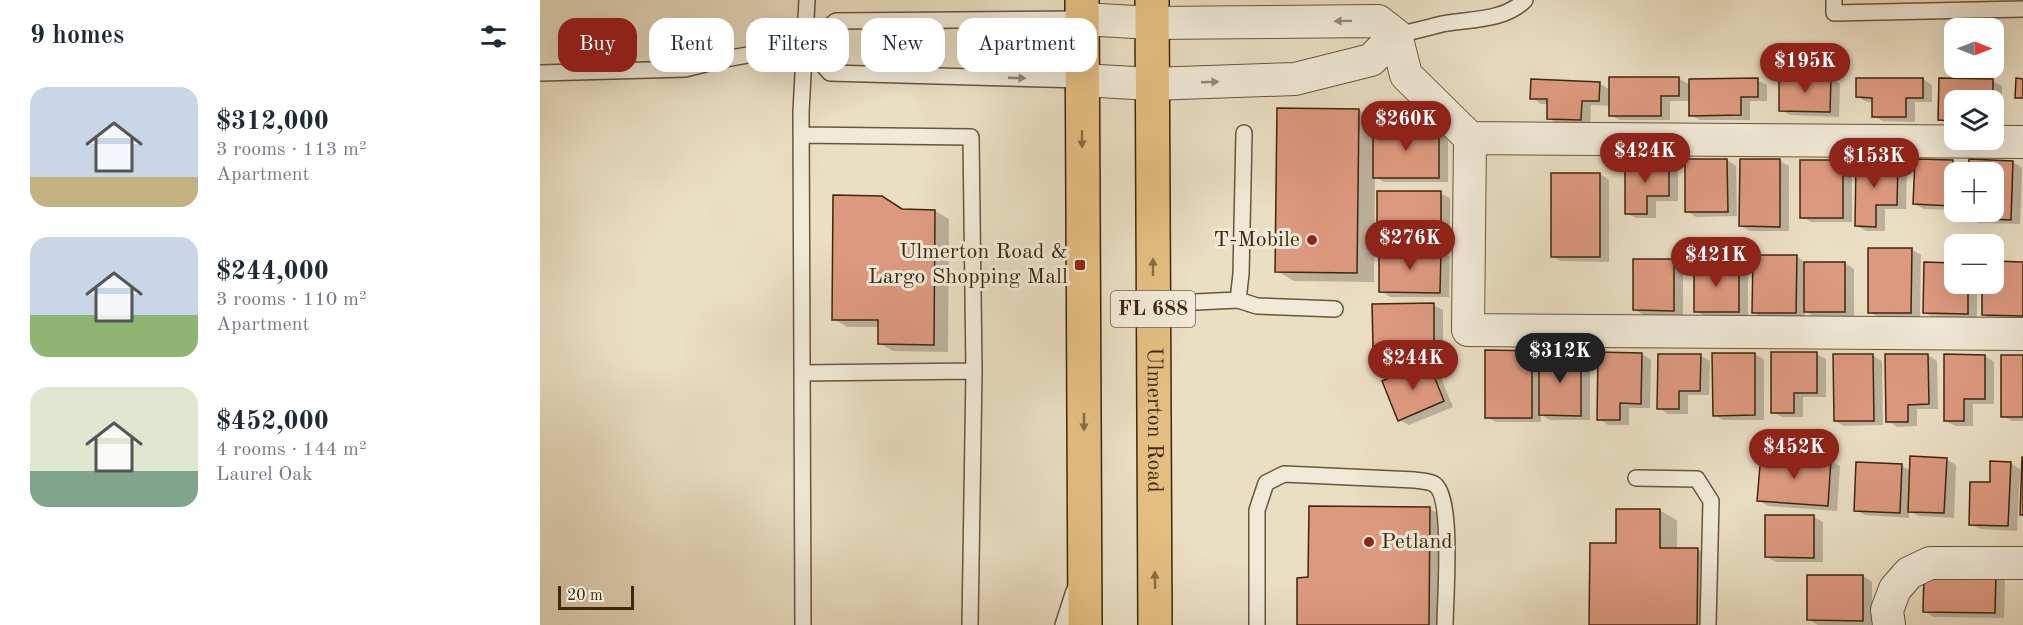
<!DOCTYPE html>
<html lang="en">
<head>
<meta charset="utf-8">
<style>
  :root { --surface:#fff; --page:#f2f2f3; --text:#1f2937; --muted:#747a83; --accent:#8f2418 }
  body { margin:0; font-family:"Old Standard TT",serif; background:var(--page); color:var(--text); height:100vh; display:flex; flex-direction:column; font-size:22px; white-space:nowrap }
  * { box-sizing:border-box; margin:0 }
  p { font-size:20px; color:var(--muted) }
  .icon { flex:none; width:33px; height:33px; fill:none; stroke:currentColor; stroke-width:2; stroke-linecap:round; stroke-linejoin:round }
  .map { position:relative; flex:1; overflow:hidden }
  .details { display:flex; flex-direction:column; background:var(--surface); width:540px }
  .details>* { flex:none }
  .guide { position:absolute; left:18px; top:18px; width:570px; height:54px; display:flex; gap:12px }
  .needle { width:39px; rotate:90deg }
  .tools { position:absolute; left:1404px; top:18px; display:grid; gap:12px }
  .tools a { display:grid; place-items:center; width:60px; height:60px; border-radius:12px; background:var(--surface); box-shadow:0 6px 24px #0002; font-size:30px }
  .scale { position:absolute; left:18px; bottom:15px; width:76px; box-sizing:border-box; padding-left:6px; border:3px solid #3f270c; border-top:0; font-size:16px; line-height:21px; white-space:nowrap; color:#3f270c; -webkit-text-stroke:4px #f1ead8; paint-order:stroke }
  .price { position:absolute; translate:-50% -51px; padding:0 14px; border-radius:21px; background:var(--accent); color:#fff; font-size:20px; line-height:39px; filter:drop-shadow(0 2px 3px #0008) }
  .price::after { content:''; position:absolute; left:50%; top:36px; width:18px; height:14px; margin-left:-9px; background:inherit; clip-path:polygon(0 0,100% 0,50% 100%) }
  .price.selected { background:#222; color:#fff }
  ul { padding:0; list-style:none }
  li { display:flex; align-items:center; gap:18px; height:150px; padding:0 30px }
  li span { display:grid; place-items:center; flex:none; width:168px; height:120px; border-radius:18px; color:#555 }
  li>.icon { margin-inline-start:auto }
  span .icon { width:72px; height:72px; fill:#fffc; stroke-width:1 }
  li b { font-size:26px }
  h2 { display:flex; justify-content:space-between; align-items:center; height:72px; padding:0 30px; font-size:26px }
  .chip { padding:0 21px; border-radius:18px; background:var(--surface); box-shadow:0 6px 24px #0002; font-size:21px; line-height:54px }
  .chip.selected { background:var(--accent); color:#fff }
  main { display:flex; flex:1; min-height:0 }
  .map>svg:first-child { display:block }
</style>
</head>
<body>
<main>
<section class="details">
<h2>9 homes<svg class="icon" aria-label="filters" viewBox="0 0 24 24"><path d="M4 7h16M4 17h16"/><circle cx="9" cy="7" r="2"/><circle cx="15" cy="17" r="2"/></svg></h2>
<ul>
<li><span style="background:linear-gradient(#c9d6e8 75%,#c2b280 0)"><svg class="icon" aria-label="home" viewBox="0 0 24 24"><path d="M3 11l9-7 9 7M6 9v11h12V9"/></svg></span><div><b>$312,000</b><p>3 rooms · 113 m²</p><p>Apartment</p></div></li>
<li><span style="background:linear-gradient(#c9d6e8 65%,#8fb573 0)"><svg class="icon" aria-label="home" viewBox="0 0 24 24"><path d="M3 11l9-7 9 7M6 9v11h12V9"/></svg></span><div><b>$244,000</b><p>3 rooms · 110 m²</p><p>Apartment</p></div></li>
<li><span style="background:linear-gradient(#dfe7d0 70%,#7fa58c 0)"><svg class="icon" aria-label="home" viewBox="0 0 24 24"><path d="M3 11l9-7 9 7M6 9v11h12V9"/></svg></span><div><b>$452,000</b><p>4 rooms · 144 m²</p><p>Laurel Oak</p></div></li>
</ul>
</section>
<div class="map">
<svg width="1483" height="625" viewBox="0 0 1483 625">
  <rect width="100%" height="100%" fill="#eadec3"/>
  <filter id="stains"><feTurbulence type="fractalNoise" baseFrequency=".00333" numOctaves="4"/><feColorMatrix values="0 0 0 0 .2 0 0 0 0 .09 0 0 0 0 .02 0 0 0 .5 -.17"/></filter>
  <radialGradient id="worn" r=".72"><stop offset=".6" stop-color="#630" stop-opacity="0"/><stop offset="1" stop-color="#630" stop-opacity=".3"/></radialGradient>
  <path fill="#0003" d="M1138 78 1150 85 1217 80 1227 85V101H1210V120H1160L1150 115V101H1130V120H1080L1070 115V106L1051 105 1050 125 1018 124 1008 118 1009 104H1001L992 98 1059 83 1070 90Z
    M1291 78 1300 84 1299 117 1250 115 1240 110Z
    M1383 79 1392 85V102H1375V122L1343 121 1334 116V102H1327L1317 96Z
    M1401 79 1453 81 1462 86V105H1454V100H1414V125H1409L1400 119Z
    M819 110 836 120V127H898L908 132V182H844L835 177 834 282 754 281 737 271Z
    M1187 160 1196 166 1197 216 1156 217 1147 211 1146 161Z
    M1376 160 1413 162 1422 167V172H1414V210L1384 209 1374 204Z
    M1240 161 1249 166V231H1210L1201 226Z
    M1430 161 1473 162 1482 168 1480 224 1438 223 1429 218V212H1454V172H1430Z
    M1303 162 1312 167V222H1271L1262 217Z
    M1357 162 1367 168 1366 209H1345V231H1326L1317 226Z
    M1129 163 1138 168V201H1116V218H1096L1086 213Z
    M1060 174 1069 180V262L1021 261 1012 256Z
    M900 193 910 198V239H847L838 233Z
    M395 211 409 219 408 352 353 351 339 343 340 327H307L294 319Z
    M1371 249 1381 255 1380 318 1339 317 1329 312Z
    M900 250 910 256 909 297H850L841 291Z
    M1256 256 1266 263H1305L1314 269V317H1275L1265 311V318H1223L1214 313Z
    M1134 260 1143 266V315H1104L1095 310Z
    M1454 263H1483V320H1453L1443 315 1444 284H1454Z
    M1385 264H1414V284H1437V319L1394 318 1385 313Z
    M1198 266 1208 271V316H1165L1156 311Z
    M893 305 903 310V350L844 351 835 346Z
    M991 352 1001 358 1041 355 1050 360V420H1010L1001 415V422H956L946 417Z
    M1102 354 1111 360 1110 408H1089V425H1068L1059 419Z
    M1214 354 1224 359V420H1183L1174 415Z
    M1276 354 1286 359V397H1263V417H1242L1233 412Z
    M1160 355 1170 361 1169 395H1148V414H1128L1119 408Z
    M1332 355 1342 361 1343 425 1304 426 1295 421Z
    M1388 355 1397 361 1398 409H1377V426L1357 427 1348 421Z
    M1445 356 1454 362V404H1433V426H1415L1405 421Z
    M1483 356V421H1472L1463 416 1462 357Z
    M888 363 897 368 913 407 869 425 859 420Z
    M1372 458 1407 460 1416 465 1414 518 1379 516 1369 511V518L1325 515 1315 510 1362 466 1371 471Z
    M1291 461 1300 466 1297 511 1228 506 1219 500Z
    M1470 463 1480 469 1477 531 1440 529 1430 524Z
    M890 509 907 519 906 625H759L769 579Z
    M1119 510 1137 520V549H1157L1175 559 1174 625H1050L1078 544Z
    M1274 517 1283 522V562H1236L1227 557Z
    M1323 576 1332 582V625H1278L1268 619Z
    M1456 576 1465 581 1464 618 1394 617 1385 612Z"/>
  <path fill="#dd997f" stroke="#3f270c" stroke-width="1.5" d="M1239 76 1291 77 1290 112 1239 111Z
    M1069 77H1139V96H1121V116H1069Z
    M1218 78V97H1201V115L1149 116V79Z
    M1316 78H1383V98H1366V117H1332V98L1316 97Z
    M1399 78 1453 79V100H1414V121L1398 120Z
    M1476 78 1483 79V98H1475Z
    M991 79 1060 82 1059 101H1042L1041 120 1007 119V99H990Z
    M737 108 819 109 817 273 735 272Z
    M899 125V178H833V126Z
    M1145 159H1187L1188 212H1145Z
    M1200 159H1240V227L1199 226Z
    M1375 159 1413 160 1412 206 1373 204Z
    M1429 159 1473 161 1471 220 1427 218V212H1454V172H1428Z
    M1260 160H1303V218H1260Z
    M1316 160 1358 161 1357 205H1336V227L1315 226Z
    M1085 161H1129V196H1107V214H1085Z
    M1011 173H1060V257H1011Z
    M837 191H901V235L837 234Z
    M293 195 342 196 362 209 395 210 394 345 338 344V320H292Z
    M1328 248H1372L1371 313H1328Z
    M839 249H901L900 293 839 292Z
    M1213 255H1257L1256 313H1212Z
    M1093 259H1134V311L1093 310Z
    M1454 261 1483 262V316L1442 315V284H1454Z
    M1264 262H1305V312H1264Z
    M1384 262 1414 263V284H1428V314L1383 313Z
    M1154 264H1199V312H1154Z
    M894 303V346L833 347 832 304Z
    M945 350 992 351V418H945Z
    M1058 352 1102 353 1101 404 1080 403V420H1057Z
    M1231 352H1277V393H1254V413H1231Z
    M999 353H1041V416L999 415Z
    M1172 353H1215V415L1173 416Z
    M1118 354H1161L1160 391H1139V409H1117Z
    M1293 354H1333L1334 421H1294Z
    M1345 354H1388L1389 404 1368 405V422H1346Z
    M1404 354 1445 355V399H1424V421H1404Z
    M1461 355H1483V417H1461Z
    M888 361 904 401 858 421 842 381Z
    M1221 454 1291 459 1288 506 1217 501Z
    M1370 456 1407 458 1404 513 1368 512Z
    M1482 457H1483V515H1480Z
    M1450 461 1471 462 1468 526 1429 525 1430 482H1450Z
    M1316 462 1362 464 1360 513 1314 511Z
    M769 506 890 507 889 625H757V578L768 577Z
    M1076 509H1120V548H1158L1157 625H1049L1050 543H1076Z
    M1225 515H1274V558L1225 557Z
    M1384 573 1456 574 1455 613 1383 612Z
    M1267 575H1323V621L1267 620Z"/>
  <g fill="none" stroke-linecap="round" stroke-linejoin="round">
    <defs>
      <path id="lane" d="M1294 0V13L1483 9
        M856 35C871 32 886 28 902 24 929 19 965 21 985 0
        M265 45 290 73 542 80
        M0 73 145 69 185 59 265 45 296 21 542 19
        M261 135 431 137 434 371 430 625
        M698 300 701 274 704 133
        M613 304 698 300 717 306 795 309
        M262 373 434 371
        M1096 478 1157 479 1171 501 1168 625
        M263 625 261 112 267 0
        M523 625 534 591
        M717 625V510L726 483 744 474 875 480C880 481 889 481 894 484 914 496 905 600 905 625"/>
      <path id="street" d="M542 19 612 23 838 21 856 35 866 75 930 138
        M542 80 611 84 755 79 831 60 856 35
        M1483 142 930 138 928 330 1483 334
        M1349 625 1347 610 1355 589 1369 573 1390 563H1483"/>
      <g id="primary">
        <path d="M542 0 545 625"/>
        <path id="s1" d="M612 0 615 625"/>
      </g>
    </defs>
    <use href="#lane" stroke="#6a553a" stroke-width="18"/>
    <use href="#street" stroke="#6a553a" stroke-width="34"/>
    <use href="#primary" stroke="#3f270c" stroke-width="36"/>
    <use href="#lane" stroke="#f1ead8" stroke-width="15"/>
    <use href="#street" stroke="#f1ead8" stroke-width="32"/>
    <use href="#primary" stroke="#e5bf82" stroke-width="33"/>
  </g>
  <defs><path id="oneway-solid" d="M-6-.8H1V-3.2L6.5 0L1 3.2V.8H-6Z" transform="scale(1.5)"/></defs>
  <g fill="#988872">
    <use href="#oneway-solid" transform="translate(803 21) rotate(179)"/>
    <use href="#oneway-solid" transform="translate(477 78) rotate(2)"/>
    <use href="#oneway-solid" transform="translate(670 82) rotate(-2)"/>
  </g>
  <g fill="#8a6b41">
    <use href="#oneway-solid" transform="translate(542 139) rotate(90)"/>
    <use href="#oneway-solid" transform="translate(613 267) rotate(-90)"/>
    <use href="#oneway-solid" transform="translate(544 422) rotate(90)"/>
    <use href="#oneway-solid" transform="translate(615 580) rotate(-91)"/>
  </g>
  <g fill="#8f2418" stroke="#f1ead8" stroke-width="2">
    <circle cx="772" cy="240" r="6"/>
    <rect x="534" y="259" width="12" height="12" rx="3"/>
    <circle cx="829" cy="542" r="6"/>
  </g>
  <g text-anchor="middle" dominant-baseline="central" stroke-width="6" stroke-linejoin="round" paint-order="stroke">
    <rect fill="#f1ead8" stroke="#746249" stroke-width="1.5" x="571" y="291" width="84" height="36" rx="4.5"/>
    <g font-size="21" font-weight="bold" fill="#3f270c">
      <text x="613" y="309">FL 688</text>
    </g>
    <g font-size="22" fill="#3f270c" stroke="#f1ead8" text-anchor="end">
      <text x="760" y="240">T-Mobile</text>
      <text x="528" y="252">Ulmerton Road &amp;<tspan x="528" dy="25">Largo Shopping Mall</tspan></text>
      <text x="841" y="542" text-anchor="start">Petland</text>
    </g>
    <g font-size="22" fill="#3f270c" stroke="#f1ead8">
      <text stroke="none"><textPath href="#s1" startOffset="420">Ulmerton Road</textPath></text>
    </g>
  </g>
  <rect width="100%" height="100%" filter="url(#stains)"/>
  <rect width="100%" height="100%" fill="url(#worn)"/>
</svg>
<div class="tools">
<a><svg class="needle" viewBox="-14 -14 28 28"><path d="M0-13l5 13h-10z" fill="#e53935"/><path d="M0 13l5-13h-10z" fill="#747a83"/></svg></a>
<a><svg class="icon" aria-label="layers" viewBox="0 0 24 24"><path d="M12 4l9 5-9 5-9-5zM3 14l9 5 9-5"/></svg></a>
<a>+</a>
<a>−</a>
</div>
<div class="scale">20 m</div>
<b class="price" style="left:1265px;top:94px">$195K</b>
<b class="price" style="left:866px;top:152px">$260K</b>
<b class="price" style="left:1105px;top:184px">$424K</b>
<b class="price" style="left:1334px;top:189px">$153K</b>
<b class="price" style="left:870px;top:271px">$276K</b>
<b class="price" style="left:1176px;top:288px">$421K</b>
<b class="price selected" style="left:1020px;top:384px">$312K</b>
<b class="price" style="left:873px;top:391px">$244K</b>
<b class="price" style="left:1254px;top:480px">$452K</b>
<div class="guide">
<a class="chip selected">Buy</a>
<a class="chip">Rent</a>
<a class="chip">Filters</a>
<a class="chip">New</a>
<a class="chip">Apartment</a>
</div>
</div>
</main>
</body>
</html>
